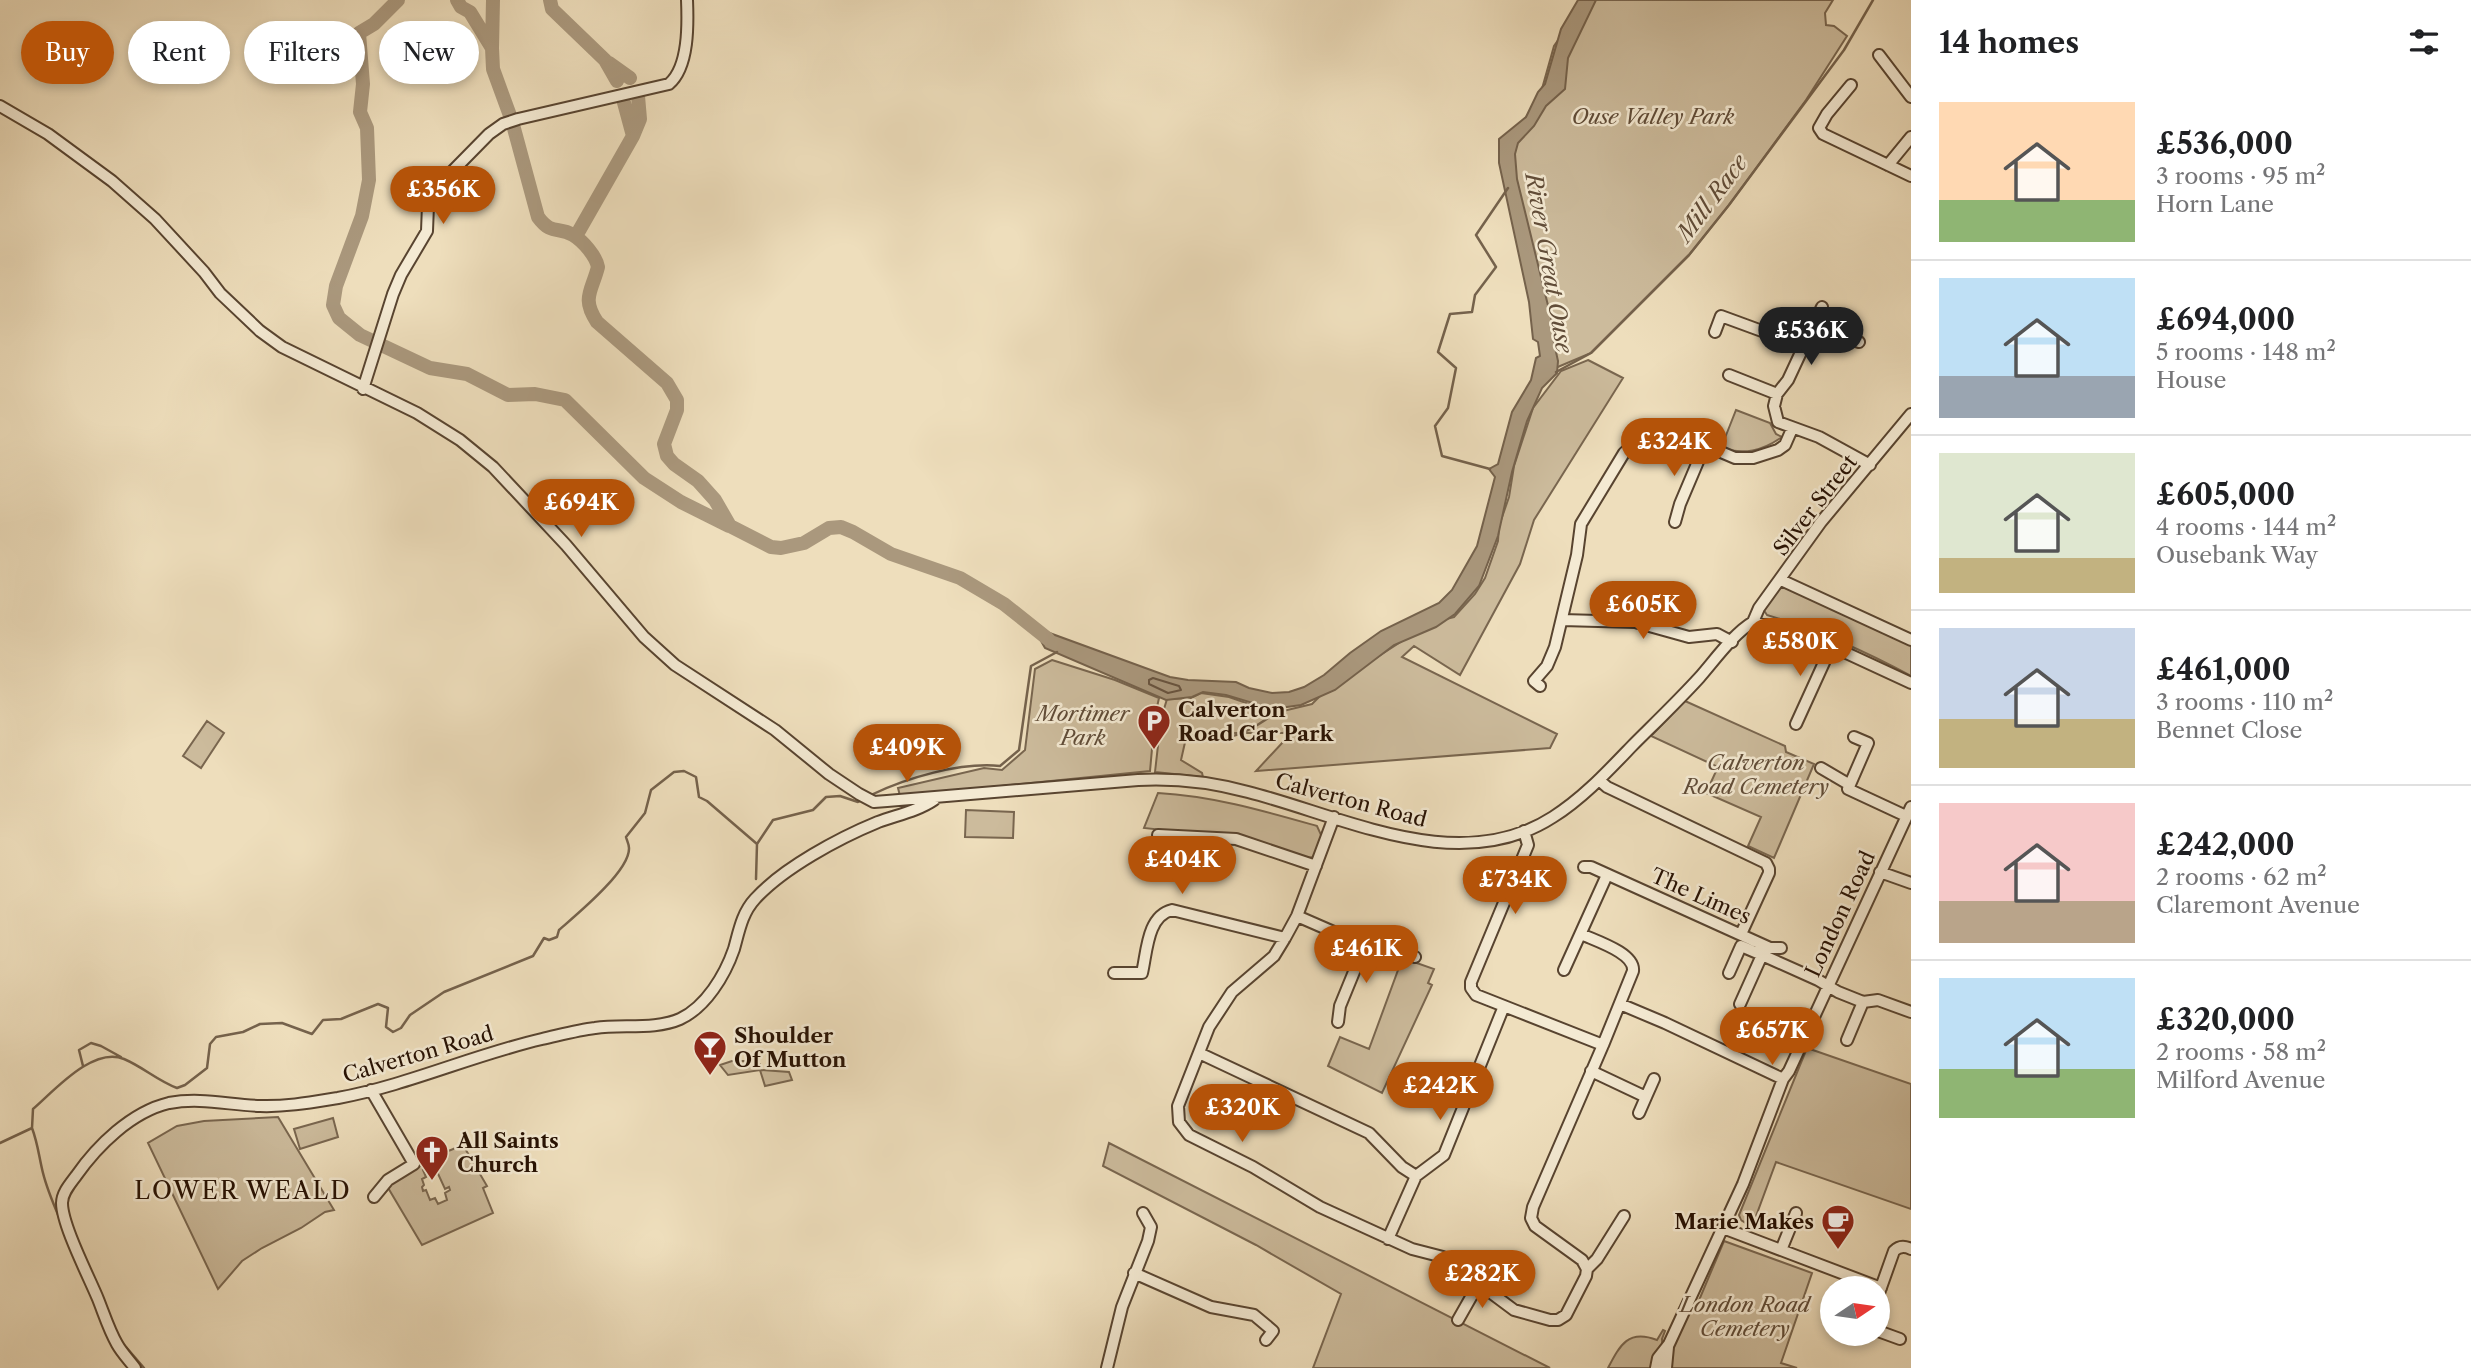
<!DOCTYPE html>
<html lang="en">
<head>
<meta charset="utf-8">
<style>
  :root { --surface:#fff; --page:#f2f2f2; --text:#202124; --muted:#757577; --line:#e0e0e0; --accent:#b45309 }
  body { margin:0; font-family:"Libre Caslon Text",serif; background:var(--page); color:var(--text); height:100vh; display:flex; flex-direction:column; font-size:26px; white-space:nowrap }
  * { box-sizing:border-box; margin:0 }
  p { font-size:23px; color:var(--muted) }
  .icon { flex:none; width:38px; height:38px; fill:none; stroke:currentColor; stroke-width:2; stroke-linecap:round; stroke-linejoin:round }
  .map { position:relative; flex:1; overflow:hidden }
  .side { display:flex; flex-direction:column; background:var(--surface); width:560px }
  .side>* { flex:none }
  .guide { position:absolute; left:21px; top:21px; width:665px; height:63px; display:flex; gap:14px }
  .needle { width:46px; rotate:77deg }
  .controls { position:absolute; left:1820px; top:1276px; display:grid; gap:14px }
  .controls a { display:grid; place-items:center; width:70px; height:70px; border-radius:50%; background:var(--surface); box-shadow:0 4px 10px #0003; font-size:35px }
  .price { position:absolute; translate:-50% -60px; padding:0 16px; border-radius:24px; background:var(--accent); color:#fff; font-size:23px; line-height:46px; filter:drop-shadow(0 2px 4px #0008) }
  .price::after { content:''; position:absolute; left:50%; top:42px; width:21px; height:16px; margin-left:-10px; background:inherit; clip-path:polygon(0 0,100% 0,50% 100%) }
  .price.on { background:#222; color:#fff }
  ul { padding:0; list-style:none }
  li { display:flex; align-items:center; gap:21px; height:175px; padding:0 28px }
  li+li { border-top:2px solid var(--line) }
  li span { display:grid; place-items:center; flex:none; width:196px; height:140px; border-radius:0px; color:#555 }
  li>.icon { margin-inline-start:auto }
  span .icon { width:84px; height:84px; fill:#fffc; stroke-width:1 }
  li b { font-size:30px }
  h2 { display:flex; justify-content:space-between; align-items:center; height:84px; padding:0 28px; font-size:30px }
  .chip { padding:0 24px; border-radius:32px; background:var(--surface); box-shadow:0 4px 10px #0003; font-size:24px; line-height:63px }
  .chip.on { background:var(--accent); color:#fff }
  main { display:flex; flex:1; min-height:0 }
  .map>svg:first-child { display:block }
</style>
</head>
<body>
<main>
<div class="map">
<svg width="1911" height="1368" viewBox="0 0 1911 1368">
  <rect width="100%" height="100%" fill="#eedebc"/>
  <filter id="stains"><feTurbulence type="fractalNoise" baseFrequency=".00286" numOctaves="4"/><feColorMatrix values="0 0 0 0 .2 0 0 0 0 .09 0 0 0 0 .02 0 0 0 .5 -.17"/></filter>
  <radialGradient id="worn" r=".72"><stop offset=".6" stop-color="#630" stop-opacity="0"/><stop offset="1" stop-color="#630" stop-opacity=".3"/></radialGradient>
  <path fill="#ccbb9c" stroke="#79664f" stroke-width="2" fill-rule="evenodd" d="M1587 0H1833L1825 13 1826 25 1834 26 1847 36 1806 100 1729 205 1689 255 1591 353 1553 369 1501 147 1538 103 1554 46Z
    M1588 360 1623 378 1534 520 1520 564 1460 675 1414 646 1402 657 1557 734 1550 748 1256 771 1297 727 1283 733H1194L1186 738 1181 760 1202 773 1203 777 1155 772 1161 719 1167 699 1191 698 1201 693 1229 697 1275 713 1312 704 1325 691 1416 632 1434 622 1454 617 1475 594 1485 578 1498 541 1499 526 1509 497 1514 466 1533 408 1561 371Z
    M1736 410 1770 423 1776 434 1782 437C1762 451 1744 455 1721 448Z
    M1780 585 1911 644V676C1865 651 1818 630 1767 615L1763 609Z
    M1052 660 1115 680 1159 698 1155 716 1150 771 900 796 898 788 984 768 1002 770 1025 750 1035 669Z
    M1685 701 1785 746 1786 752 1814 764 1774 858 1748 846 1761 817 1706 793 1718 767 1651 736Z
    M207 721 224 733 201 768 183 756Z
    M1158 793C1213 796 1264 811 1317 826L1322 837 1314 857 1302 859 1235 838 1144 828Z
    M966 810 1014 812 1013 838 965 837Z
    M1411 961 1434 969 1428 983 1432 985 1382 1093 1328 1066 1340 1037 1369 1049 1401 962Z
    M1807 1048 1911 1084V1209L1776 1162 1752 1227 1741 1220 1739 1215Z
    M732 1061H751L760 1064 761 1070 789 1072 792 1080 765 1086 760 1070 728 1075 720 1065Z
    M278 1117 334 1210 325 1212 301 1228 262 1248 242 1261 218 1289 148 1143 177 1126 204 1121Z
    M333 1118 338 1137 300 1149 294 1129Z
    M1109 1143 1550 1368H1313L1341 1294 1256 1245 1103 1166Z
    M463 1145 487 1186 483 1188 493 1213 422 1245 387 1186 436 1156ZM434 1165 445 1189 449 1187 450 1190 445 1193 447 1200 438 1204 435 1198 430 1200 426 1190 423 1191 422 1187 424 1185 422 1179 426 1177 423 1170Z
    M1724 1241 1812 1273 1781 1363 1797 1368H1670L1673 1346 1691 1306 1697 1305Z
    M1663 1330 1665 1331 1662 1339 1663 1368H1608C1620 1345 1628 1329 1657 1340Z"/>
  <path fill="#aa987d" stroke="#75624c" stroke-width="2" d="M1578 0H1596L1568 58 1565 89 1546 106 1534 126 1518 143 1515 154 1517 179 1555 334 1553 338 1558 361 1557 373 1542 388 1527 421 1512 472 1498 536 1479 586 1455 614 1436 627 1394 645 1335 690 1301 705 1273 709 1226 695 1203 692 1192 697 1166 700 1045 648 1033 627 1170 677 1188 680 1236 682 1249 688 1272 693 1289 692 1304 687 1324 675 1350 653 1381 631 1439 603 1452 590 1477 546 1495 477 1489 469 1498 464 1512 412 1531 380 1536 358 1540 356 1538 342 1533 339 1529 302 1499 163V139L1526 117 1538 92 1545 84 1561 29Z"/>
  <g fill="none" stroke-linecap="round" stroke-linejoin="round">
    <path stroke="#685440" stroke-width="2" d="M1153 678 1179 686 1181 690 1168 693 1149 684V680Z"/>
    <path stroke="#75624c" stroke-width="2.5" d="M1556 372 1591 353 1689 255 1729 205 1844 50 1873 0
      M1490 469 1442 456 1435 426 1448 408 1456 368 1438 352 1450 314 1472 312 1475 295 1496 267 1476 235 1508 188
      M1189 734C1205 726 1218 740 1232 736 1244 734 1274 717 1279 707
      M871 795C906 778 960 762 1000 766L1019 750 1031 666 1057 652
      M756 879 757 844 773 820 813 810 826 797 840 796 858 802 862 800
      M83 1066 79 1050 91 1043 101 1046 121 1057
      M32 1128C38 1144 39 1157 43 1173 47 1189 53 1203 59 1217
      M0 1143 32 1128 33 1109C54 1091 93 1046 124 1059 143 1067 158 1081 177 1088L185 1085 207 1068 210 1044 216 1037 243 1032 260 1024 282 1023 312 1034 323 1020 341 1019 378 1004 388 1008 386 1027 393 1032 401 1028 410 1015 444 992 533 956 544 938 549 940 557 937 559 930C576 915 630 871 629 848 629 844 627 841 626 837L645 813 651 790 674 772 684 771 696 777 699 797 707 801 757 844
      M126 1347 144 1368"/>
    <path stroke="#aa987d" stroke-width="14" d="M398 0 374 24 359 33 363 84 360 112 367 128 369 180 362 216 336 286 333 305 339 318 360 335 430 368 467 374 508 395 535 394 565 400 644 478 681 502 729 526
      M457 0 461 7 470 12 492 48 493 69 512 121 538 217C552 236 558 226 573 235 583 241 596 256 598 267 592 291 581 298 597 322L667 383 677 400V410L664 444 667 456 674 464 698 481 715 500 730 526 771 547 781 548 804 543 829 528 841 527 853 532 891 554 960 578 1004 604 1048 639
      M550 0 552 9 605 60 617 81
      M492 48 493 0
      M609 63 630 78
      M633 136 640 119 638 96
      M576 236 633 136 623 99"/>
    <defs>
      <path id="minor" d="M1879 55 1911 97
        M1851 85 1827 114 1819 128 1823 134 1911 176
        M0 106 48 134 112 181 155 219 204 272 220 293 260 331 282 347 417 413 460 440 493 467 566 545 644 637 675 665 775 730 829 774 859 794 874 802 887 801 1138 780C1175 778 1211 782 1248 792 1343 816 1459 878 1553 817 1583 798 1607 772 1632 746 1654 724 1677 702 1699 678 1714 661 1734 633 1753 622
        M1888 165 1911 137
        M1822 307 1788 380 1777 394 1774 406 1778 422 1819 437 1870 465
        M1811 327 1859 342
        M1715 332 1721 316 1803 346
        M1729 375 1777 394
        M363 389 393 294 401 275 427 231 428 205 433 191 489 134 503 124 518 119 669 84C689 67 688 24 687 0
        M1675 522 1680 504 1705 445
        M1781 580 1911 640
        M1562 620 1635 622 1689 637 1717 634 1732 642
        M1753 622 1759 608 1821 522 1911 414
        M1753 622 1803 633 1911 683
        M1540 686 1534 681 1547 666 1555 647 1577 555 1581 524 1624 453 1639 439 1660 433 1681 435 1735 458H1753L1778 450 1785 445 1792 429
        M1796 724 1832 645
        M1854 737 1868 743 1848 789 1906 816
        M1821 768 1850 785
        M1599 780 1607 787 1766 863 1769 869V873L1741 934
        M1334 817 1297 916 1285 938 1274 956 1232 992 1209 1027 1178 1106 1179 1122 1189 1135 1253 1167 1320 1207 1412 1249 1443 1257 1514 1310 1550 1320H1558L1566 1315 1586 1276 1587 1269 1597 1259 1624 1216
        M1524 831 1528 845 1471 982V988L1476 995 1603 1045 1633 971C1635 953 1596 941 1581 934
        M1158 835 1236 839 1316 866
        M1584 867H1591L1770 948H1781
        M1880 872 1911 883
        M1297 916 1336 933 1380 943 1415 957
        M1564 970 1607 875
        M1114 973H1142C1147 952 1147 916 1172 910L1285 938
        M1729 973 1741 946 1762 955
        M1620 1004 1665 1023 1783 1079
        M1740 1004 1762 955 1818 980 1838 992 1863 1002 1878 1000 1911 1012
        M1338 1022 1340 1006 1367 940
        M1847 1040 1863 1002
        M1199 1053 1369 1133 1402 1167 1416 1176
        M1591 1071 1646 1097 1654 1079
        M371 1090 414 1164 388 1180 374 1197
        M1639 1113 1646 1097
        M1723 1228 1881 1288
        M1388 1239 1416 1176 1444 1155 1504 1006
        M1781 1250 1796 1213
        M1587 1269 1582 1260 1535 1226 1531 1218 1533 1207 1603 1045
        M1134 1273 1211 1307 1254 1315 1273 1331 1266 1340
        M1878 1296 1894 1251C1899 1246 1905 1246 1911 1249
        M1831 1317H1832
        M1458 1320 1479 1283
        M1878 1331 1900 1339
        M135 1368C129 1360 122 1353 117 1344 109 1330 104 1314 98 1299 89 1277 62 1225 62 1203 62 1193 70 1184 76 1176 97 1146 131 1112 169 1103 201 1097 229 1105 260 1106 286 1107 313 1102 338 1098 408 1085 473 1055 542 1039 560 1035 578 1030 595 1028 622 1024 655 1030 680 1019 706 1007 725 975 734 949 739 931 742 913 755 899 783 868 839 838 878 822 897 815 918 811 934 800
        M1107 1368 1122 1307 1148 1241 1151 1227 1143 1213
        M1656 1368 1658 1358 1669 1344 1743 1184 1783 1079 1789 1071 1911 807
        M1666 1368 1668 1347"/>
    </defs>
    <use href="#minor" stroke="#584430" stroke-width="14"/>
    <use href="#minor" stroke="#f4ead3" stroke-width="10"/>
  </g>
  <defs>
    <symbol id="parking-pin" viewBox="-11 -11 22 30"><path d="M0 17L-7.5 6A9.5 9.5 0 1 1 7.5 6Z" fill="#8f2418" stroke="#f4ead3"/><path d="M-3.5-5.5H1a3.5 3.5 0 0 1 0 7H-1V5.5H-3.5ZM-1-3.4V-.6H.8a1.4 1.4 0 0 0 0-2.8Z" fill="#fff"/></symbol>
    <symbol id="bar-pin" viewBox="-11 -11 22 30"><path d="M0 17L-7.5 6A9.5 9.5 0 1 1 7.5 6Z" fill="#8f2418" stroke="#f4ead3"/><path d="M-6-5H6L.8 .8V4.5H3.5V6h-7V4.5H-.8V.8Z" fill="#fff"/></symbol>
    <symbol id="church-pin" viewBox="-11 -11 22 30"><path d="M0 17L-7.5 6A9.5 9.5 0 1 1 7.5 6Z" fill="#8f2418" stroke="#f4ead3"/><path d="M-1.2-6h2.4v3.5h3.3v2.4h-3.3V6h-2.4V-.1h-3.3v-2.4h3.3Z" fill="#fff"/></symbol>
    <symbol id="cafe-pin" viewBox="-11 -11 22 30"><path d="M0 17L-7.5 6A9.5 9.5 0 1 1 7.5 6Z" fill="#8f2418" stroke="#f4ead3"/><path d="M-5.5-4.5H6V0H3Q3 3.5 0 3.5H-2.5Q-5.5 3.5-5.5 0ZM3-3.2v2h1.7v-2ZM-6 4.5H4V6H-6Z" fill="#fff"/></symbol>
  </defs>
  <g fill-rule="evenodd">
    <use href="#parking-pin" x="1135" y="702" width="38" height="52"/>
    <use href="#bar-pin" x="691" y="1028" width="38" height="52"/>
    <use href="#church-pin" x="413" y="1133" width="38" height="52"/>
    <use href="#cafe-pin" x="1819" y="1202" width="38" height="52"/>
  </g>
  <g text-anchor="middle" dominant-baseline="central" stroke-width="5" stroke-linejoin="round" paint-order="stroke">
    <g font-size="21" font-style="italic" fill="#604c38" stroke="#f4ead3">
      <text x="1653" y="116">Ouse Valley Park</text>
      <text x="1083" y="713">Mortimer<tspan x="1083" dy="24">Park</tspan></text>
      <text x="1756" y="762">Calverton<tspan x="1756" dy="24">Road Cemetery</tspan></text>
      <text x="1745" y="1304">London Road<tspan x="1745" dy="24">Cemetery</tspan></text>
    </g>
    <g font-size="21" fill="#261002" stroke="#f4ead3">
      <text transform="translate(1815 505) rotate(-52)">Silver Street</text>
      <text transform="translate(1351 800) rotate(15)">Calverton Road</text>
      <text transform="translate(1701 896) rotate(24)">The Limes</text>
      <text transform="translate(1840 914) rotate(-65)">London Road</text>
      <text transform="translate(418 1054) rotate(-16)">Calverton Road</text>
    </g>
    <g font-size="21" font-weight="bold" fill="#261002" stroke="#f4ead3" text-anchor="start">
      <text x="1178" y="709">Calverton<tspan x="1178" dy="24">Road Car Park</tspan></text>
      <text x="734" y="1035">Shoulder<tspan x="734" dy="24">Of Mutton</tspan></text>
      <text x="457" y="1140">All Saints<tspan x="457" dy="24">Church</tspan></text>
      <text x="1814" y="1221" text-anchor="end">Marie Makes</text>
    </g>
    <g font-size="23" font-style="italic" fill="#614d39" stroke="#f4ead3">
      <text transform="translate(1712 198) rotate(-53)">Mill Race</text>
      <text transform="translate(1549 263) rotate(80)">River Great Ouse</text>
    </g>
    <g font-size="24" letter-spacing="2" fill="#261002" stroke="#f4ead3">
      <text x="243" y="1190">LOWER WEALD</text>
    </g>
  </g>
  <rect width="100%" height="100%" filter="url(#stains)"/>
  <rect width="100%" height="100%" fill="url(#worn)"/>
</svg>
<div class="controls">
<a><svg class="needle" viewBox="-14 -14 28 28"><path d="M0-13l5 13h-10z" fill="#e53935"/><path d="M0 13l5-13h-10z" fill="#757577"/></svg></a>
</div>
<b class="price" style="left:443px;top:226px">£356K</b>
<b class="price on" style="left:1811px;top:367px">£536K</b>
<b class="price" style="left:1674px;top:478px">£324K</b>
<b class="price" style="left:581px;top:539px">£694K</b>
<b class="price" style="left:1643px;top:641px">£605K</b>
<b class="price" style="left:1800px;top:678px">£580K</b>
<b class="price" style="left:907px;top:784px">£409K</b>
<b class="price" style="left:1182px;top:896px">£404K</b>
<b class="price" style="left:1515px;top:916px">£734K</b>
<b class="price" style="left:1366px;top:985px">£461K</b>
<b class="price" style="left:1772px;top:1067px">£657K</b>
<b class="price" style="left:1440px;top:1122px">£242K</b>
<b class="price" style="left:1242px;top:1144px">£320K</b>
<b class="price" style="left:1482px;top:1310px">£282K</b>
<div class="guide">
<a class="chip on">Buy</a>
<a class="chip">Rent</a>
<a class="chip">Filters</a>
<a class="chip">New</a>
</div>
</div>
<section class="side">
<h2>14 homes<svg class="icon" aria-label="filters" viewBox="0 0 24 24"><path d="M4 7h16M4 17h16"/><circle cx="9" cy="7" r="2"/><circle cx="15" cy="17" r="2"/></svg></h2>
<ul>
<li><span style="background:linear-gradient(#ffd9b3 70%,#8fb573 0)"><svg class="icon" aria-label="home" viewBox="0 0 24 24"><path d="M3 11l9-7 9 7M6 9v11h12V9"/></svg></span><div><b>£536,000</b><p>3 rooms · 95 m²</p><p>Horn Lane</p></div></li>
<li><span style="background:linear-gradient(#bfe0f5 70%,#9aa5b1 0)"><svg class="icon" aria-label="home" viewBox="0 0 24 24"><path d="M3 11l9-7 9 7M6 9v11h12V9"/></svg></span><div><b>£694,000</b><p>5 rooms · 148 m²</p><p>House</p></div></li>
<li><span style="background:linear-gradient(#dfe7d0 75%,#c2b280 0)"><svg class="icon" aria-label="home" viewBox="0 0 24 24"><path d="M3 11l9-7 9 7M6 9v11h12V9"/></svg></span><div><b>£605,000</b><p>4 rooms · 144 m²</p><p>Ousebank Way</p></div></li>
<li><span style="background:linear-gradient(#c9d6e8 65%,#c2b280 0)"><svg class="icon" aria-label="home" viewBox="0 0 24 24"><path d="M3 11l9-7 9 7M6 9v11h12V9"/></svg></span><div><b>£461,000</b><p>3 rooms · 110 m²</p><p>Bennet Close</p></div></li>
<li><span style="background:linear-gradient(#f6c9c9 70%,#b9a48a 0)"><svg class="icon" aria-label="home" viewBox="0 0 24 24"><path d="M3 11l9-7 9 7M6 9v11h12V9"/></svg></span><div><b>£242,000</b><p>2 rooms · 62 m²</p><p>Claremont Avenue</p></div></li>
<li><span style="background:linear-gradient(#bfe0f5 65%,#8fb573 0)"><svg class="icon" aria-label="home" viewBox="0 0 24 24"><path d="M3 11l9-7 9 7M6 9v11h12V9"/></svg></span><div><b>£320,000</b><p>2 rooms · 58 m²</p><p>Milford Avenue</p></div></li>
</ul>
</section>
</main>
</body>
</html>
